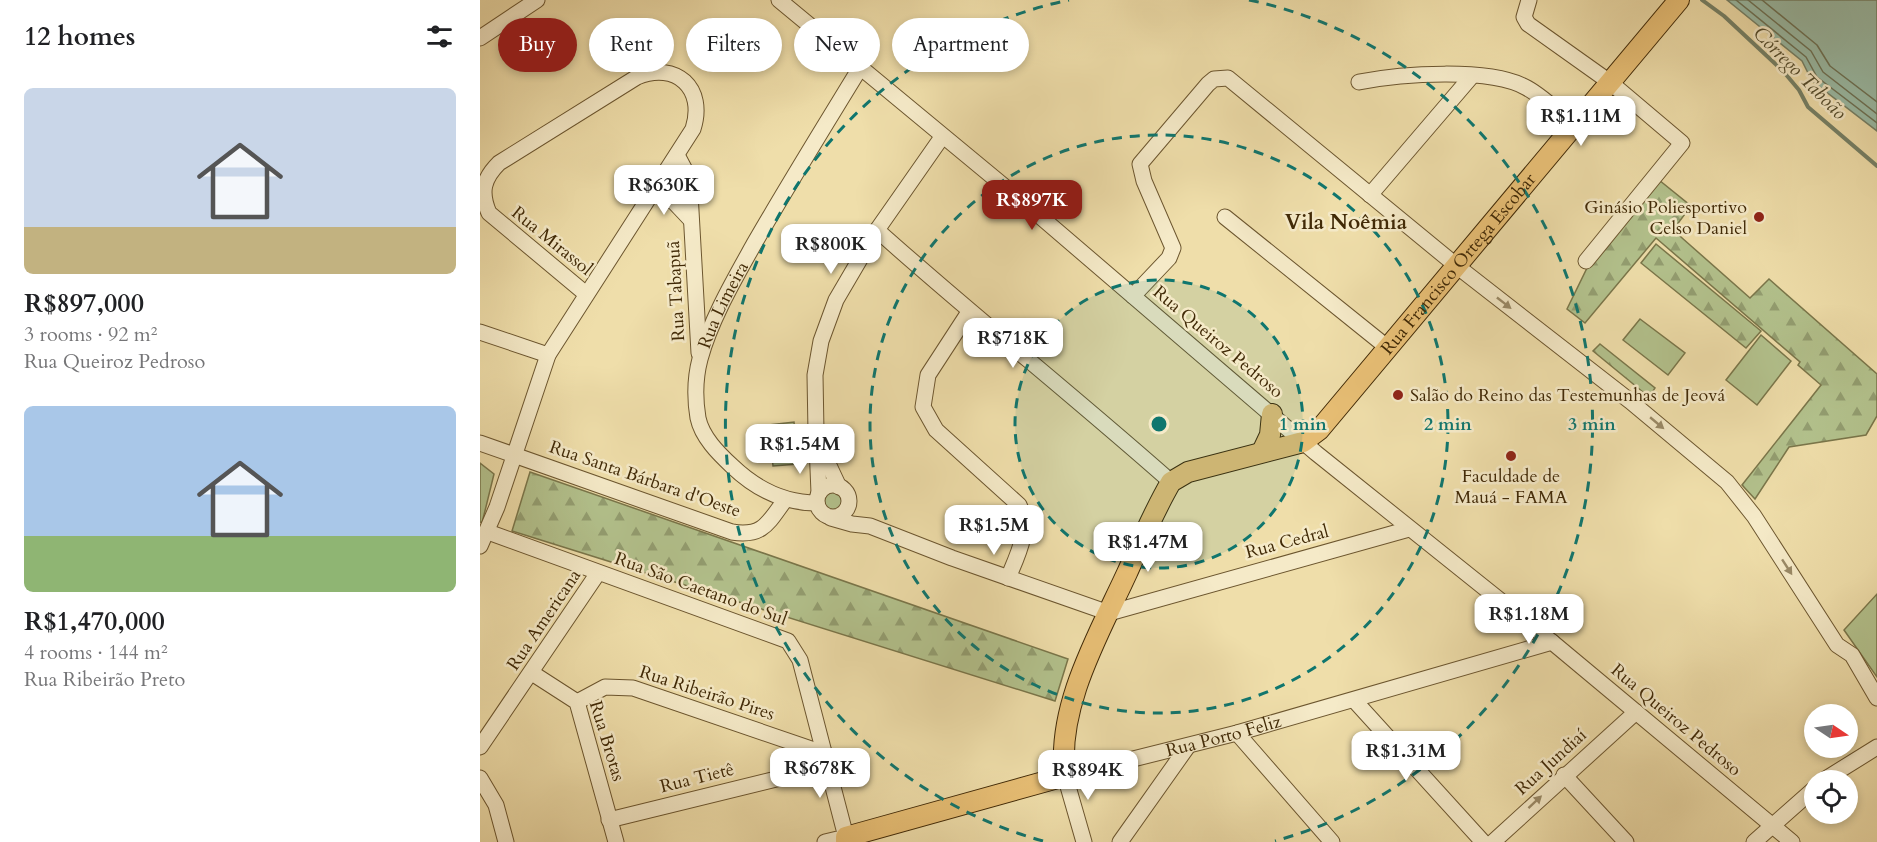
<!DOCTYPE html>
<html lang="en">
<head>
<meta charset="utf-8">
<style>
  :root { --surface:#fff; --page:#f6f6f6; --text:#202124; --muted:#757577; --accent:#8f2418 }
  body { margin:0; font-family:Cardo,serif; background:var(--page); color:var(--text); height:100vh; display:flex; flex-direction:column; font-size:22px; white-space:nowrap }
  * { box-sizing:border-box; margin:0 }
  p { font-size:20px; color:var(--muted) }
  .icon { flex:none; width:33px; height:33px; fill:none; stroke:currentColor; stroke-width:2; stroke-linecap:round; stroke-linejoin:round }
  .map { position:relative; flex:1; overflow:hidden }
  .details { display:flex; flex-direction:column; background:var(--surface); width:480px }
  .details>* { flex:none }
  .hud { position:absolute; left:18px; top:18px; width:570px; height:54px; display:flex; gap:12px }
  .needle { width:39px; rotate:103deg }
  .controls { position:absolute; left:1324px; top:704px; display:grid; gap:12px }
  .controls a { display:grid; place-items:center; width:54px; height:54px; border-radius:50%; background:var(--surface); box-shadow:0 3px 9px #0003; font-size:30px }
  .price { position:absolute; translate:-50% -51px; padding:0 14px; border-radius:12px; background:#fff; color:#222; font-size:20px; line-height:39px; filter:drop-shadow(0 2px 3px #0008) }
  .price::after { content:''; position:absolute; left:50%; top:36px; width:18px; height:14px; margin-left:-9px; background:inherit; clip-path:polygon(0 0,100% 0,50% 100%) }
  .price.on { background:var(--accent); color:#fff }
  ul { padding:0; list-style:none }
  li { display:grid; align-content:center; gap:12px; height:318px; padding:0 24px }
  li span { display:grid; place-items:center; height:186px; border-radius:9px; color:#555 }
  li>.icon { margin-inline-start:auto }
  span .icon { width:108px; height:108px; fill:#fffc; stroke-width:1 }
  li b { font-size:26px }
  h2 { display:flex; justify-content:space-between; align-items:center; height:72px; padding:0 24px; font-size:26px }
  .pill { padding:0 21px; border-radius:27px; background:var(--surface); box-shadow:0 3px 9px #0003; font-size:21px; line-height:54px }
  .pill.on { background:var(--accent); color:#fff }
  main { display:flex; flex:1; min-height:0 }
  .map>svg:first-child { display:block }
</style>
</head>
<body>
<main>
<section class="details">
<h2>12 homes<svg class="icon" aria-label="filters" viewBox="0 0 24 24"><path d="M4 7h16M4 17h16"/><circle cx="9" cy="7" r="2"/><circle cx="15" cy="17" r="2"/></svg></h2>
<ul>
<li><span style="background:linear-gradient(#c9d6e8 75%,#c2b280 0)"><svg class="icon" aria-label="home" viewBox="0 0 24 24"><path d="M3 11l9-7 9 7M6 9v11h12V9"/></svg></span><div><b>R$897,000</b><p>3 rooms · 92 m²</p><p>Rua Queiroz Pedroso</p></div></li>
<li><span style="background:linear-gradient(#a9c7e8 70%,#8fb573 0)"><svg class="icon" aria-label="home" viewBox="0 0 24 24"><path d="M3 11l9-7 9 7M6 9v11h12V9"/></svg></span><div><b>R$1,470,000</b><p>4 rooms · 144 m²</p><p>Rua Ribeirão Preto</p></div></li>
</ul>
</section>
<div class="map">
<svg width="1397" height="842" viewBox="0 0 1397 842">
  <defs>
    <pattern id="forest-firs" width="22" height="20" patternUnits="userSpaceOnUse" patternTransform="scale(1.5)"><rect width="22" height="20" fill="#b3c28d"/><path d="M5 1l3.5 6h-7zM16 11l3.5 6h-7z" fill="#939e71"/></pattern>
  </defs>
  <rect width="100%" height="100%" fill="#efdeaa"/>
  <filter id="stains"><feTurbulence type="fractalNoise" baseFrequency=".00333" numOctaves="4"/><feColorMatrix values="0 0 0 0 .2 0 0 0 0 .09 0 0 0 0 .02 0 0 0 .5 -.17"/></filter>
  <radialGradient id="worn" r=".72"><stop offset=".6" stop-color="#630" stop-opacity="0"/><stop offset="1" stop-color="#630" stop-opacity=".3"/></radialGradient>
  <path fill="#b3c28d" stroke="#7a764a" stroke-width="1.5" d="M1160 319 1205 353 1188 375 1143 340Z
    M1281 335 1311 361 1277 405 1246 380Z
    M314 422 318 464 293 466 289 425Z
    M0 463 14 474 2 523 0 522Z
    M339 501a14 14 0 1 1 28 0a14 14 0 1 1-28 0Z
    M1397 594V677L1364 630Z"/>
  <path fill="url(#forest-firs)" stroke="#7a764a" stroke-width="1.5" d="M1179 180 1211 206 1193 230 1270 298 1289 279 1397 374V416L1386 435 1309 447 1275 499 1262 485 1341 385 1318 365 1320 362 1176 238 1105 323 1087 309 1109 264Z
    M1176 244 1281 331 1266 348 1161 263Z
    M1120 344 1175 388 1169 397 1113 351Z
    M50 472 588 659 575 701 32 531Z"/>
  <path fill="#9abca7" stroke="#768167" stroke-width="1.5" d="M1247 0H1397V131L1332 81 1322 61Z"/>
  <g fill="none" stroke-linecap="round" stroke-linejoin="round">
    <path stroke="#6d7256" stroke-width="1.5" d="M1256 0 1326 57 1337 77 1397 123
      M1268 0 1331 51 1343 72 1397 114
      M1282 0 1337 45 1350 66 1397 102"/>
    <path stroke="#768167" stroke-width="4" d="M1222 0 1244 16 1303 71 1319 90 1328 107 1397 166"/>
    <defs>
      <g id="minor">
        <path d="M299 0 548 206 836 453 1072 642 1312 842"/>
        <path d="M1049 0 1044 17 1048 24 1131 83 1202 143 1106 261"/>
        <path d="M0 38 57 0"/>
        <path d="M879 82C920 74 1010 67 1047 88 1065 98 1079 113 1094 126"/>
        <path d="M197 155 206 172 210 193 219 353"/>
        <path d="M172 193 194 202 211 220"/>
        <path d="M890 195 991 77"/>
        <path d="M745 217 908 348"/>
        <path d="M397 230C493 316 594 396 691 482"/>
        <path d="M653 296 689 258 693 248 664 181 660 164 728 84 734 79 748 78 978 267 1150 401 1247 482 1274 516 1357 645 1372 655 1397 698"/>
        <path d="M489 312 448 375 443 407 456 430 539 505C551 530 538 554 528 578"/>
        <path d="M0 332 68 355"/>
        <path d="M0 443 252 532C283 537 288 523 305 500"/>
        <path d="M337 445 339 493"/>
        <circle cx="353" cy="501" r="16"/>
        <path d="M359 487 338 442 336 432 335 375 341 341 356 300 397 230 462 137"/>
        <path id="s1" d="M337 503C303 503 276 489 252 466 238 453 222 437 218 418 215 400 215 378 220 359 231 319 254 280 274 244 308 185 344 127 380 68"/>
        <path d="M351 518 372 524 390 526 472 558 629 613 929 529"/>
        <path d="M8 532 308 641 320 660 366 837 345 842"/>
        <path d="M0 546 17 507 68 355 213 129C226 88 196 61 157 77L19 163C3 179 0 192 9 213L106 294"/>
        <path d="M52 673 97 702 136 842"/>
        <path d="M874 700 1003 842"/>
        <path d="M97 702 125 687 153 688 346 754"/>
        <path d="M757 733 852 842"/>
        <path d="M0 747 118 573"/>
        <path d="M1084 775 1146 842"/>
        <path d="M0 778 16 805 26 842"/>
        <path d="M1344 780 1397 747"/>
        <path d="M129 820 349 766"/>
        <path id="s2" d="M604 842 585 776 757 733 1072 642"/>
        <path d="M640 842 708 746"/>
        <path d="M1013 842 1156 712"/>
        <path d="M1274 842 1335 788"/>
      </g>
      <g id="major">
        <path d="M782 452 790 435 792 414"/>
        <path id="s3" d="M366 842V837L585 776C576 707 619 634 647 573 661 542 674 511 691 482L708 472 823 442 839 430 1199 0"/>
      </g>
    </defs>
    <use href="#minor" stroke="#6c562f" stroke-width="17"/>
    <use href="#major" stroke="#402906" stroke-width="22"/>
    <use href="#minor" stroke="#f5eac8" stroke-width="15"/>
    <use href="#major" stroke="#e8bf75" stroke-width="20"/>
  </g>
  <defs><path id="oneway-solid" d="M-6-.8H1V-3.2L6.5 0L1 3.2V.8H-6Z" transform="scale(1.5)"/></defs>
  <g fill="#9a8a67">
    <use href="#oneway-solid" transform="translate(1024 303) rotate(38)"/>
    <use href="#oneway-solid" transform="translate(1177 423) rotate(40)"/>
    <use href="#oneway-solid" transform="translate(1307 567) rotate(57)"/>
    <use href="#oneway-solid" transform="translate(1055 802) rotate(-43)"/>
  </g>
  <circle cx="679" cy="424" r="144" fill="#0f766e" fill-opacity=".12"/>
  <g fill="none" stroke="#0f766e" stroke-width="3" stroke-dasharray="10 8">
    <circle cx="679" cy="424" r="144"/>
    <circle cx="679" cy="424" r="289"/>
    <path d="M563 841A433 433 0 0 1 589 0M769 0A433 433 0 0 1 795 841"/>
  </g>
  <g fill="#8f2418" stroke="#f5eac8" stroke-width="2">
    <circle cx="1279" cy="217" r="6"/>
    <circle cx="918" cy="395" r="6"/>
    <circle cx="1031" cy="456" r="6"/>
  </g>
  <g text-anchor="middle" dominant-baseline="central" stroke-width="5" stroke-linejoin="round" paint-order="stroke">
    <g font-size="18" fill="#402906" stroke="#f5eac8" text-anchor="end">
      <text x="1267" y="207">Ginásio Poliesportivo<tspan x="1267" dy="21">Celso Daniel</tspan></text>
      <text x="930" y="395" text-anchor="start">Salão do Reino das Testemunhas de Jeová</text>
      <text x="1031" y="476" text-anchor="middle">Faculdade de<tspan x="1031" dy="21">Mauá - FAMA</tspan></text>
    </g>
    <g font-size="18" fill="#402906" stroke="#f5eac8">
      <text transform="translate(72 241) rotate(39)">Rua Mirassol</text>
      <text stroke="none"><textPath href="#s3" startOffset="924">Rua Francisco Ortega Escobar</textPath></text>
      <text transform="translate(196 291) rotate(-93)">Rua Tabapuã</text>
      <text stroke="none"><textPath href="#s1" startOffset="273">Rua Limeira</textPath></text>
      <text transform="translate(738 342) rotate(40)">Rua Queiroz Pedroso</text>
      <text transform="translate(165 479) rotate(19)">Rua Santa Bárbara d'Oeste</text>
      <text transform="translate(807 542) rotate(-15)">Rua Cedral</text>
      <text transform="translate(221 589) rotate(20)">Rua São Caetano do Sul</text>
      <text transform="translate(64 620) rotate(-56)">Rua Americana</text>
      <text transform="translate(227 693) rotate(18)">Rua Ribeirão Pires</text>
      <text transform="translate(1196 720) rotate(40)">Rua Queiroz Pedroso</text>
      <text stroke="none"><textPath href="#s2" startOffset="232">Rua Porto Feliz</textPath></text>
      <text transform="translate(127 741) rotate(73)">Rua Brotas</text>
      <text transform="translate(1071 762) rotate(-42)">Rua Jundiaí</text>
      <text transform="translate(217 778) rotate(-14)">Rua Tietê</text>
    </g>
    <g font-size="20" font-style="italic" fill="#564e2e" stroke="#f5eac8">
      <text transform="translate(1320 73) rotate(45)">Córrego Taboão</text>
    </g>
    <g font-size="21" font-weight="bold" fill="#402906" stroke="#f5eac8">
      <text x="866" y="222">Vila Noêmia</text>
    </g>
  </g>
  <circle cx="679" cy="424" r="9" fill="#0f766e" stroke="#f5eac8" stroke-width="3"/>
  <g font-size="18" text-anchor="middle" font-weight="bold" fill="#0f766e" stroke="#f5eac8" stroke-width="5" stroke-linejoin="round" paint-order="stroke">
    <text x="823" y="430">1 min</text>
    <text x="968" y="430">2 min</text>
    <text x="1112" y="430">3 min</text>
  </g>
  <rect width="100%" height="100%" filter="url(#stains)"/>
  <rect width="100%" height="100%" fill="url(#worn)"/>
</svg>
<div class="controls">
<a><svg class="needle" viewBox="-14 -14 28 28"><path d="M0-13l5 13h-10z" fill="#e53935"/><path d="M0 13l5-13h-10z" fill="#757577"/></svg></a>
<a><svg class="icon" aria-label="locate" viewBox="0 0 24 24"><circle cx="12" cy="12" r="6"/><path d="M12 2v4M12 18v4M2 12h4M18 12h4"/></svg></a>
</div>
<b class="price" style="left:1101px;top:147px">R$1.11M</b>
<b class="price" style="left:184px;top:216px">R$630K</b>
<b class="price on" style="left:552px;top:231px">R$897K</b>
<b class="price" style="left:351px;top:275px">R$800K</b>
<b class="price" style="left:533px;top:369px">R$718K</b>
<b class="price" style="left:320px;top:475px">R$1.54M</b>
<b class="price" style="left:514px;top:556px">R$1.5M</b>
<b class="price" style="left:668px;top:573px">R$1.47M</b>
<b class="price" style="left:1049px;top:645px">R$1.18M</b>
<b class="price" style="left:926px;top:782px">R$1.31M</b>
<b class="price" style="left:340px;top:799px">R$678K</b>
<b class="price" style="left:608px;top:801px">R$894K</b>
<div class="hud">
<a class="pill on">Buy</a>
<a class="pill">Rent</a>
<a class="pill">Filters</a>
<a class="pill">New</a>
<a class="pill">Apartment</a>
</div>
</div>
</main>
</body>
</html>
